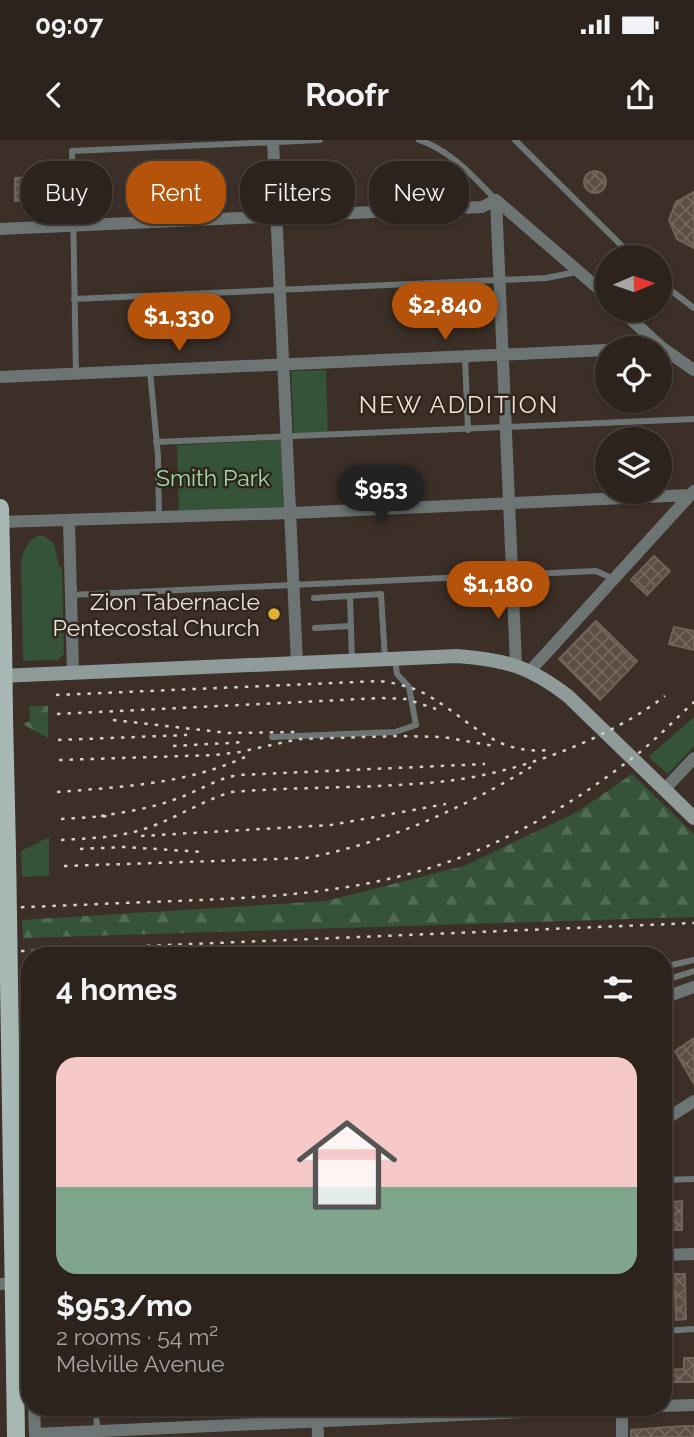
<!DOCTYPE html>
<html lang="en">
<head>
<meta charset="utf-8">
<style>
  :root { --surface:#2c231d; --page:#342b26; --text:#f1f3f6; --muted:#a6a4a4; --line:#48403b; --accent:#b45309 }
  body { margin:0; font-family:Raleway,sans-serif; background:var(--page); color:var(--text); height:100vh; display:flex; flex-direction:column; font-size:26px; white-space:nowrap }
  * { box-sizing:border-box; margin:0 }
  p { font-size:23px; color:var(--muted) }
  .icon { flex:none; width:38px; height:38px; fill:none; stroke:currentColor; stroke-width:2; stroke-linecap:round; stroke-linejoin:round }
  .map { position:relative; flex:1; overflow:hidden }
  .sheet { position:absolute; left:21px; top:807px; width:651px; height:469px; display:flex; flex-direction:column; background:var(--surface); border-radius:28px; box-shadow:0 2px 5px #0004,0 0 0 2px var(--line) }
  .sheet>* { flex:none }
  .banner { position:absolute; left:21px; top:21px; width:653px; height:63px; display:flex; gap:14px }
  .needle { width:46px; rotate:88deg }
  .fabs { position:absolute; left:595px; top:105px; display:grid; gap:14px }
  .fabs a { display:grid; place-items:center; width:77px; height:77px; border-radius:50%; background:var(--surface); box-shadow:0 2px 5px #0004,0 0 0 2px var(--line); font-size:35px }
  .price { position:absolute; translate:-50% -60px; padding:0 16px; border-radius:24px; background:var(--accent); color:#fff; font-size:23px; line-height:46px; filter:drop-shadow(0 2px 4px #0008) }
  .price::after { content:''; position:absolute; left:50%; top:42px; width:21px; height:16px; margin-left:-10px; background:inherit; clip-path:polygon(0 0,100% 0,50% 100%) }
  .price.current { background:#222; color:#fff }
  ul { padding:0; list-style:none }
  li { display:grid; align-content:center; gap:14px; height:371px; padding:0 35px }
  li+li { border-top:2px solid var(--line) }
  li span { display:grid; place-items:center; height:217px; border-radius:21px; color:#555 }
  li>.icon { margin-inline-start:auto }
  span .icon { width:126px; height:126px; fill:#fffc; stroke-width:1 }
  li b { font-size:30px }
  h2 { display:flex; justify-content:space-between; align-items:center; height:84px; padding:0 35px; font-size:30px }
  .tag { padding:0 24px; border-radius:28px; background:var(--surface); box-shadow:0 2px 5px #0004,0 0 0 2px var(--line); font-size:24px; line-height:63px }
  .tag.current { background:var(--accent); color:#fff }
  .status { display:flex; justify-content:space-between; align-items:center; height:49px; padding:0 35px; background:var(--surface); direction:ltr }
  .status svg { height:19px; fill:currentColor }
  header { display:flex; justify-content:space-between; align-items:center; height:91px; padding:0 35px; background:var(--surface); font-size:32px; font-weight:700 }
  .map>svg:first-child { display:block }
</style>
</head>
<body>
<div class="status"><b>09:07</b><svg viewBox="0 0 49 12"><path d="M0 12V9h3v3zM5 12V6h3v6zM10 12V3h3v9zM15 12V0h3v12zM26 1h20v11H26zM47 4h2v5h-2z"/></svg></div>
<header><svg class="icon" aria-label="back" viewBox="0 0 24 24"><path d="M15 5l-7 7 7 7"/></svg>Roofr<svg class="icon" aria-label="share" viewBox="0 0 24 24"><path d="M12 15V3M7 8l5-5 5 5M5 13v7h14v-7"/></svg></header>
<div class="map">
<svg width="694" height="1297" viewBox="0 0 694 1297">
  <defs>
    <pattern id="forest-firs" width="22" height="20" patternUnits="userSpaceOnUse" patternTransform="scale(1.75)"><rect width="22" height="20" fill="#345338"/><path d="M5 1l3.5 6h-7zM16 11l3.5 6h-7z" fill="#516b54"/></pattern>
    <pattern id="building-cross-hatch" width="8" height="8" patternUnits="userSpaceOnUse" patternTransform="scale(1.75)"><rect width="8" height="8" fill="#5b4e45"/><path d="M0 0l8 8M0 8l8-8" fill="none" stroke="#73675f"/></pattern>
  </defs>
  <rect width="100%" height="100%" fill="#3b2f27"/>
  <path fill="#345338" d="M326 230 328 296 294 297 291 231Z
    M281 300 283 368 179 372 177 305Z
    M37 396H44L54 403 59 427H62L64 514 58 520 23 521 21 422C24 410 26 403 37 396Z
    M694 577V606L668 634 648 617Z
    M49 697V736L22 737 21 711Z"/>
  <path fill="url(#forest-firs)" d="M29 566H48V598L24 585 25 582H30Z
    M632 634 694 694V777L23 798 22 780 326 761 464 726 577 672Z"/>
  <path fill="url(#building-cross-hatch)" stroke="#70635a" stroke-width="2" d="M584 42a11 11 0 1 1 22 0a11 11 0 1 1-22 0Z
    M56 37V60L15 61V38Z
    M694 52V108L677 99 669 80 676 62Z
    M654 416 670 431 647 455 631 440Z
    M596 481 637 521 600 560 559 519Z
    M674 487 694 491V510L669 504Z
    M694 898V944L675 911Z
    M682 1061V1090H672V1062Z
    M663 1134H685L686 1179 676 1180 675 1152H663Z
    M684 1218H694V1242H663V1230L684 1229Z
    M684 1286H694V1297H631V1290Z"/>
  <g fill="none" stroke-linecap="round" stroke-linejoin="round">
    <path stroke="#6d7574" stroke-width="6" d="M419 0C450 10 474 37 496 60
      M515 0 633 117
      M660 142 694 168
      M74 159 546 138 577 132
      M465 217 468 290
      M150 231 158 316 159 376
      M76 234 72 11 320 0
      M156 302 694 279
      M71 455 596 431 614 439
      M350 456 381 454 385 519
      M314 458 350 456 352 520
      M315 488 350 486
      M272 597 395 592 416 585 409 547 397 534 395 520
      M663 827 694 820
      M663 841 694 831
      M663 1040 694 1039
      M663 1191 694 1189
      M96 1267 97 1292"/>
    <path stroke="#6d7574" stroke-width="12" d="M273 2 297 523
      M496 60 516 524
      M496 60 607 156
      M0 89 482 67 496 60
      M621 170 661 207 694 230
      M640 208 661 207
      M0 237 607 210
      M69 381 73 532
      M0 382 291 373 691 355
      M530 531 694 351
      M665 649 694 618
      M663 858 694 847
      M663 981 694 961
      M663 1115 694 1114
      M0 1144 30 1143
      M663 1266 694 1265
      M34 1267 35 1294 637 1267
      M317 1267 318 1297
      M622 1267V1297"/>
    <path stroke="#8e9b99" stroke-width="14" d="M0 536 457 516C506 520 529 526 568 556L694 678"/>
    <path stroke="#a7b8b5" stroke-width="18" d="M0 368 3 501
      M4 576 7 711
      M14 1163 16 1297"/>
    <path stroke="#d7cfc9" stroke-width="2.5" stroke-dasharray="3.5 7" stroke-linecap="butt" d="M56 555 380 541C395 543 413 547 427 555 470 579 493 615 548 610
      M57 574 382 558 406 559 436 569
      M113 580 228 593 298 592
      M58 600 187 595
      M173 606 246 602
      M59 620 215 615 240 612 299 599 399 596 443 597 494 606
      M57 652C121 647 187 644 245 617
      M101 676C126 672 152 668 176 659 197 652 215 639 238 635L485 624
      M61 679 110 676
      M141 696 331 685 446 664
      M61 700C90 698 119 698 147 688 177 678 203 660 232 652 304 646 376 649 447 641 518 633 609 599 665 556
      M80 709 124 707 203 712
      M64 726 306 718C386 703 462 669 531 627
      M0 768C58 766 117 763 175 761 257 758 337 754 416 732 493 711 569 667 631 619 654 602 673 581 694 562
      M0 812 694 783"/>
    <path stroke="#a7b8b5" stroke-width="18" d="M3 501 4 576
      M7 711 14 1163"/>
  </g>
  <circle fill="#dfb034" stroke="#31261d" stroke-width="2.5" cx="274" cy="474" r="7"/>
  <g text-anchor="middle" dominant-baseline="central" stroke-width="5" stroke-linejoin="round" paint-order="stroke">
    <g font-size="23" fill="#9fdba6" stroke="#31261d">
      <text x="213" y="337">Smith Park</text>
    </g>
    <g font-size="23" fill="#e9e1db" stroke="#31261d" text-anchor="end">
      <text x="260" y="461">Zion Tabernacle<tspan x="260" dy="26">Pentecostal Church</tspan></text>
    </g>
    <g font-size="24" letter-spacing="2" fill="#f1e1d6" stroke="#31261d">
      <text x="459" y="264">NEW ADDITION</text>
    </g>
  </g>
</svg>
<div class="fabs">
<a><svg class="needle" viewBox="-14 -14 28 28"><path d="M0-13l5 13h-10z" fill="#e53935"/><path d="M0 13l5-13h-10z" fill="#a6a4a4"/></svg></a>
<a><svg class="icon" aria-label="locate" viewBox="0 0 24 24"><circle cx="12" cy="12" r="6"/><path d="M12 2v4M12 18v4M2 12h4M18 12h4"/></svg></a>
<a><svg class="icon" aria-label="layers" viewBox="0 0 24 24"><path d="M12 4l9 5-9 5-9-5zM3 14l9 5 9-5"/></svg></a>
</div>
<b class="price" style="left:445px;top:202px">$2,840</b>
<b class="price" style="left:179px;top:213px">$1,330</b>
<b class="price current" style="left:381px;top:385px">$953</b>
<b class="price" style="left:498px;top:481px">$1,180</b>
<div class="banner">
<a class="tag">Buy</a>
<a class="tag current">Rent</a>
<a class="tag">Filters</a>
<a class="tag">New</a>
</div>
<section class="sheet">
<h2>4 homes<svg class="icon" aria-label="filters" viewBox="0 0 24 24"><path d="M4 7h16M4 17h16"/><circle cx="9" cy="7" r="2"/><circle cx="15" cy="17" r="2"/></svg></h2>
<ul>
<li><span style="background:linear-gradient(#f6c9c9 60%,#7fa58c 0)"><svg class="icon" aria-label="home" viewBox="0 0 24 24"><path d="M3 11l9-7 9 7M6 9v11h12V9"/></svg></span><div><b>$953/mo</b><p>2 rooms · 54 m²</p><p>Melville Avenue</p></div></li>
</ul>
</section>
</div>
</body>
</html>
